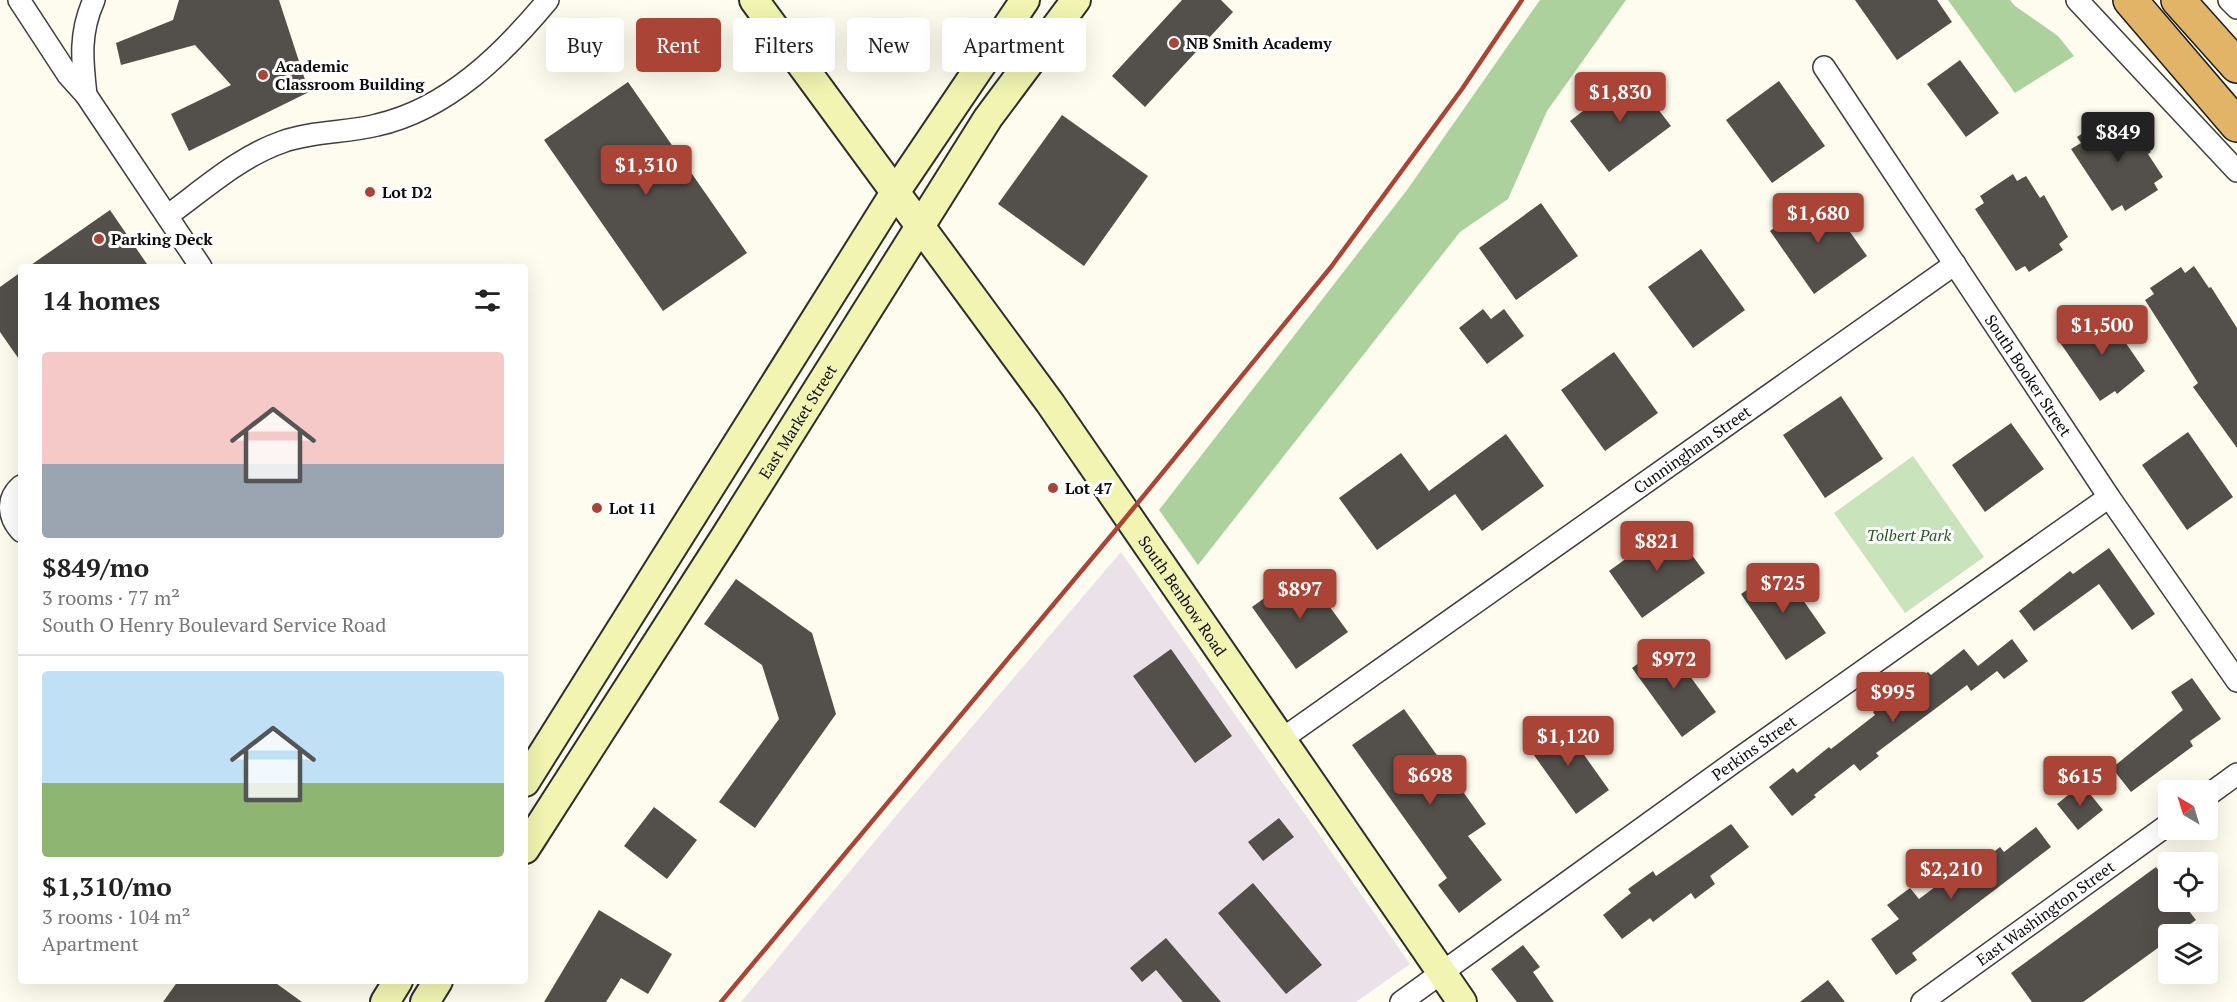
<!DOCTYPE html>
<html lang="en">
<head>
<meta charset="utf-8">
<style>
  :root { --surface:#fff; --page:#f6f6f6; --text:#222; --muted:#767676; --line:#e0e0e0; --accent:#aa4436 }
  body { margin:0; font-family:"PT Serif",serif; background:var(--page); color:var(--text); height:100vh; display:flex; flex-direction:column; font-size:22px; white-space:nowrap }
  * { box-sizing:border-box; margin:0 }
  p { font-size:20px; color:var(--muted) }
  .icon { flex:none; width:33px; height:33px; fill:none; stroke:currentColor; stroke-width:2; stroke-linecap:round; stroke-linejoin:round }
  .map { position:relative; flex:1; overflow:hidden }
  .side { position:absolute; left:18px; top:264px; width:510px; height:720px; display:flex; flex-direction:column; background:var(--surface); border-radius:6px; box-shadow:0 6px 24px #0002 }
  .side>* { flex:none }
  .banner { position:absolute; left:546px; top:18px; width:570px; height:54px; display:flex; gap:12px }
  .needle { width:39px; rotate:322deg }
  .fabs { position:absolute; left:2158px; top:780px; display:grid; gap:12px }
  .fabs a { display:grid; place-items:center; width:60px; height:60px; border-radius:6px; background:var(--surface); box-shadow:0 6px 24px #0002; font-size:30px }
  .price { position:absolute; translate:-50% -51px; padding:0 14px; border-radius:6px; background:var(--accent); color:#fff; font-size:20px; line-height:39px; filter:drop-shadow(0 2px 3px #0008) }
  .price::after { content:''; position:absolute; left:50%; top:36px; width:18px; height:14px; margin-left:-9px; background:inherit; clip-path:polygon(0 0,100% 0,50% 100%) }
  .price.current { background:#222; color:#fff }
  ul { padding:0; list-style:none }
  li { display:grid; align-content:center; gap:12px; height:318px; padding:0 24px }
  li+li { border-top:2px solid var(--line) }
  li span { display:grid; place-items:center; height:186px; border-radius:6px; color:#555 }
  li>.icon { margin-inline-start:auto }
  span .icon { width:108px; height:108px; fill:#fffc; stroke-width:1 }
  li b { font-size:26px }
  h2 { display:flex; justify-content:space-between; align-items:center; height:72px; padding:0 24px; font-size:26px }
  .tag { padding:0 21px; border-radius:6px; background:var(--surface); box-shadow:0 6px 24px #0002; font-size:21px; line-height:54px }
  .tag.current { background:var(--accent); color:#fff }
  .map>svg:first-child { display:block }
</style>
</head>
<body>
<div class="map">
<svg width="2237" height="1002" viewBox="0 0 2237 1002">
  <rect width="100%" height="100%" fill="#fdfcee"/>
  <path fill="#eae1e9" d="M1121 552 1410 964 1356 1002H741L895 817Z"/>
  <path fill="#c9e3bc" d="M1913 456 1984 557 1905 613 1834 513Z"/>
  <path fill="#acd19d" d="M1540 0H1626L1547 111 1508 199 1460 232 1198 565 1159 510 1407 190Z
    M1948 0H2010L2015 6 2058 36 2074 56 2015 93Z"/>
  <path fill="#534f4a" d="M179 0H279L309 92 189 151 171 114 231 85 195 45 121 65 116 43 173 20Z
    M1182 0H1221L1233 12 1145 107 1112 76Z
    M1855 0H1937L1952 22 1897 60Z
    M1960 60 1999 113 1966 137 1927 84Z
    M1631 74 1671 126 1609 172 1570 121Z
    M1779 81 1825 146 1772 183 1726 120Z
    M628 82 747 253 663 311 544 140Z
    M1062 115 1148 176 1084 266 998 204Z
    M2110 115 2114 122 2123 116 2138 138 2141 136 2151 152 2148 154 2163 177 2154 183 2158 190 2125 211 2122 205 2112 211 2071 149 2081 143 2077 137Z
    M2013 174 2017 181 2026 176 2040 198 2044 195 2068 237 2059 244 2063 250 2029 272 2025 266 2016 271 1975 209 1984 203 1980 196Z
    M1823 194 1867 256 1814 294 1770 231Z
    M1541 203 1578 256 1516 300 1479 248Z
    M110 210 149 267H28Z
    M1701 249 1745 310 1693 348 1648 287Z
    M2194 266 2209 288 2211 287 2237 328V448L2193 387 2198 383 2145 300 2154 294 2150 288 2181 267 2185 273Z
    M21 272V362L0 332V287Z
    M1483 309 1491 319 1504 309 1524 336 1487 364 1459 328Z
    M2104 311 2145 371 2117 394 2115 391 2100 401 2059 341 2087 318 2089 321Z
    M1614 352 1658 413 1605 451 1561 390Z
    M1841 396 1883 459 1825 498 1783 435Z
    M2011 423 2044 469 1985 512 1952 465Z
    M2188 432 2233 497 2187 530 2142 465Z
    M1506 434 1544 486 1482 531 1455 494 1377 550 1339 498 1401 453 1429 491Z
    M1671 526 1705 573 1642 618 1609 571Z
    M2109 548 2155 614 2132 630 2099 584 2034 631 2019 611 2070 571 2073 574Z
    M1780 567 1826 633 1786 660 1741 594Z
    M1303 570 1348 632 1296 669 1252 607Z
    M736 579 812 633 836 714 755 828 719 802 779 719 762 665 704 624Z
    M2012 639 2028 661 2004 679 1997 671 1971 691 1967 685 1876 753 1879 756 1860 771 1854 764 1814 795 1816 797 1792 816 1769 787 1793 768 1797 773 1829 747 1831 749 1875 715 1873 712 1897 693 1898 695 1928 672 1931 675 1964 649 1978 666Z
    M1666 643 1716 712 1682 737 1632 668Z
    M1171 649 1232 736 1195 763 1133 676Z
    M2192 678 2221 719 2190 741 2193 746 2131 792 2112 768 2183 710 2171 692Z
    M1404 709 1486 824 1468 836 1502 880 1459 913 1438 885 1447 878 1352 745Z
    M1560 721 1609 790 1576 814 1526 744Z
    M2082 784 2103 810 2078 830 2057 804Z
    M654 807 697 840 667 879 624 846Z
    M1279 818 1294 837 1263 861 1248 842Z
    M1731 824 1749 847 1710 876 1715 884 1695 899 1691 893 1653 922 1650 918 1622 939 1603 915 1631 893 1628 889 1653 871 1656 876Z
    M2036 827 2051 847 1912 953 1917 960 1896 975 1871 939 1899 919 1887 905 1910 888 1919 899 1959 869 1964 875 2000 847 2004 852Z
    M2156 867 2169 884V902H2182L2196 920 2176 934H2169V940L2083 1002H2032L2011 973Z
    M1253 883 1322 965 1286 994 1218 913Z
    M599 910 672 954 648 994 621 978 606 1002H544Z
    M1166 938 1221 1002H1183L1156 970 1142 982 1130 968Z
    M1523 945 1540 967 1533 972 1554 1002H1517L1491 969Z
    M1828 980 1845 1002H1800Z
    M178 981H273L302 1002H163Z"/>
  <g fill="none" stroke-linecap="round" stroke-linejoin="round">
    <defs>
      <g id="street">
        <path d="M19 0 68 75 86 95C82 60 79 33 94 0"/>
        <path d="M2077 0 2237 171"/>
        <path d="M2229 0 2237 8"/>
        <path id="s1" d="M1824 67 2109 497 2237 681"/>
        <path d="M86 95 201 267"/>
        <path d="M167 216C203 190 239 157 282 142 312 131 347 133 377 125 448 109 503 54 548 0"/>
        <path d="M21 486C6 499 8 517 21 531"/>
        <path id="s2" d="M1282 739 1955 264"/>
        <path d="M2208 795 2237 774"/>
        <path id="s3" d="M1401 1002 1734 762 2109 497"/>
        <path id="s4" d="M1922 1002 2169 824"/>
      </g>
      <g id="secondary">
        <path id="s5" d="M754 0 1050 403 1462 1002"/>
        <path d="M525 782 896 191 1025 0"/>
        <path id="s6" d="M525 849 725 537 988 118 1076 0"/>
        <path d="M385 1002 398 981"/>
        <path d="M425 1002 438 981"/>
      </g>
      <path id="highway" d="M2130 0 2237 125
        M2178 0 2237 66"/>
    </defs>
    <use href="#street" stroke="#3f3f3f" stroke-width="24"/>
    <use href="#secondary" stroke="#2e2e2e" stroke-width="32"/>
    <use href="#highway" stroke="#1d1d1d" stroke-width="36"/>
    <use href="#street" stroke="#fff" stroke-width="21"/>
    <use href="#secondary" stroke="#f1f5b1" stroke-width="28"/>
    <use href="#highway" stroke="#e2b467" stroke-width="33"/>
    <path stroke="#aa4436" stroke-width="4.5" d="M721 1002 1114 532 1331 267 1462 89 1522 0"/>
  </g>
  <g fill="#aa4436" stroke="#fff" stroke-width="2">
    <circle cx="1174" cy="43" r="6"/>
    <circle cx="263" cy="75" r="6"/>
    <circle cx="370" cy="192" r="6"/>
    <circle cx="99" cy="239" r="6"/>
    <circle cx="1053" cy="488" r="6"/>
    <circle cx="597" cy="508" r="6"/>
  </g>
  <g text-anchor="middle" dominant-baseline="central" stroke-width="6" stroke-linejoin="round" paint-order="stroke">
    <g font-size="16" font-weight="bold" fill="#0c0c0c" stroke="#fff" text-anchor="start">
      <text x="1186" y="43">NB Smith Academy</text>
      <text x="275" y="66">Academic<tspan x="275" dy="18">Classroom Building</tspan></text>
      <text x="382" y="192">Lot D2</text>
      <text x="111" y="239">Parking Deck</text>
      <text x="1065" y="488">Lot 47</text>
      <text x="609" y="508">Lot 11</text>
    </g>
    <g font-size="16" fill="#0c0c0c" stroke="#fff">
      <text stroke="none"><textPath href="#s1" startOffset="370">South Booker Street</textPath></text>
      <text stroke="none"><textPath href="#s6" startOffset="507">East Market Street</textPath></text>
      <text stroke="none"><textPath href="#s2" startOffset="502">Cunningham Street</textPath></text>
      <text stroke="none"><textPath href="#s5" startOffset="734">South Benbow Road</textPath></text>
      <text stroke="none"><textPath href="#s3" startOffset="435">Perkins Street</textPath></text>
      <text stroke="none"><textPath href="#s4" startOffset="152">East Washington Street</textPath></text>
    </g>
    <g font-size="16" font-style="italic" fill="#275b25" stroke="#fff">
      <text x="1909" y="535">Tolbert Park</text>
    </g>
  </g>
</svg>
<div class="fabs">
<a><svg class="needle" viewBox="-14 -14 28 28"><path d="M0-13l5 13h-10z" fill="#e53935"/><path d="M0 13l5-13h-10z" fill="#767676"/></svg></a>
<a><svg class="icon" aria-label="locate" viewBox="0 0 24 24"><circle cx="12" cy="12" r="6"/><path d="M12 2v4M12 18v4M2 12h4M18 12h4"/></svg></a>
<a><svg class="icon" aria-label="layers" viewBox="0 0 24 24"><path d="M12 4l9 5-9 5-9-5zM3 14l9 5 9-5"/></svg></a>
</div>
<b class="price" style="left:1620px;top:123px">$1,830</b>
<b class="price current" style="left:2118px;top:163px">$849</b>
<b class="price" style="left:646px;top:196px">$1,310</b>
<b class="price" style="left:1818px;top:244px">$1,680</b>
<b class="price" style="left:2102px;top:356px">$1,500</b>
<b class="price" style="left:1657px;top:572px">$821</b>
<b class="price" style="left:1783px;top:614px">$725</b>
<b class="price" style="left:1300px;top:620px">$897</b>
<b class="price" style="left:1674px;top:690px">$972</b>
<b class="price" style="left:1893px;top:723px">$995</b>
<b class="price" style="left:1568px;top:767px">$1,120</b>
<b class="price" style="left:1430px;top:806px">$698</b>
<b class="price" style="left:2080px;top:807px">$615</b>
<b class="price" style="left:1951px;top:900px">$2,210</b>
<div class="banner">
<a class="tag">Buy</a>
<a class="tag current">Rent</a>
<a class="tag">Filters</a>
<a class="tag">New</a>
<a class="tag">Apartment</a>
</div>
<section class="side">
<h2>14 homes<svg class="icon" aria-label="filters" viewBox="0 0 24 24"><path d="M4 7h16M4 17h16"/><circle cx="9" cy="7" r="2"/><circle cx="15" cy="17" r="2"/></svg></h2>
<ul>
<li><span style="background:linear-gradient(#f6c9c9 60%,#9aa5b1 0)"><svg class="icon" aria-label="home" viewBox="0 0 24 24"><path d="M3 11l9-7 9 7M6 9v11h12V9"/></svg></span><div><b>$849/mo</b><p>3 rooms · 77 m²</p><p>South O Henry Boulevard Service Road</p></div></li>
<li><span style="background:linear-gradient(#bfe0f5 60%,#8fb573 0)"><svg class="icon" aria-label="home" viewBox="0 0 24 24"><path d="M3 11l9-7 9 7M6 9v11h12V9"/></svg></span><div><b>$1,310/mo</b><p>3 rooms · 104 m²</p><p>Apartment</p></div></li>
</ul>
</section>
</div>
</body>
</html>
